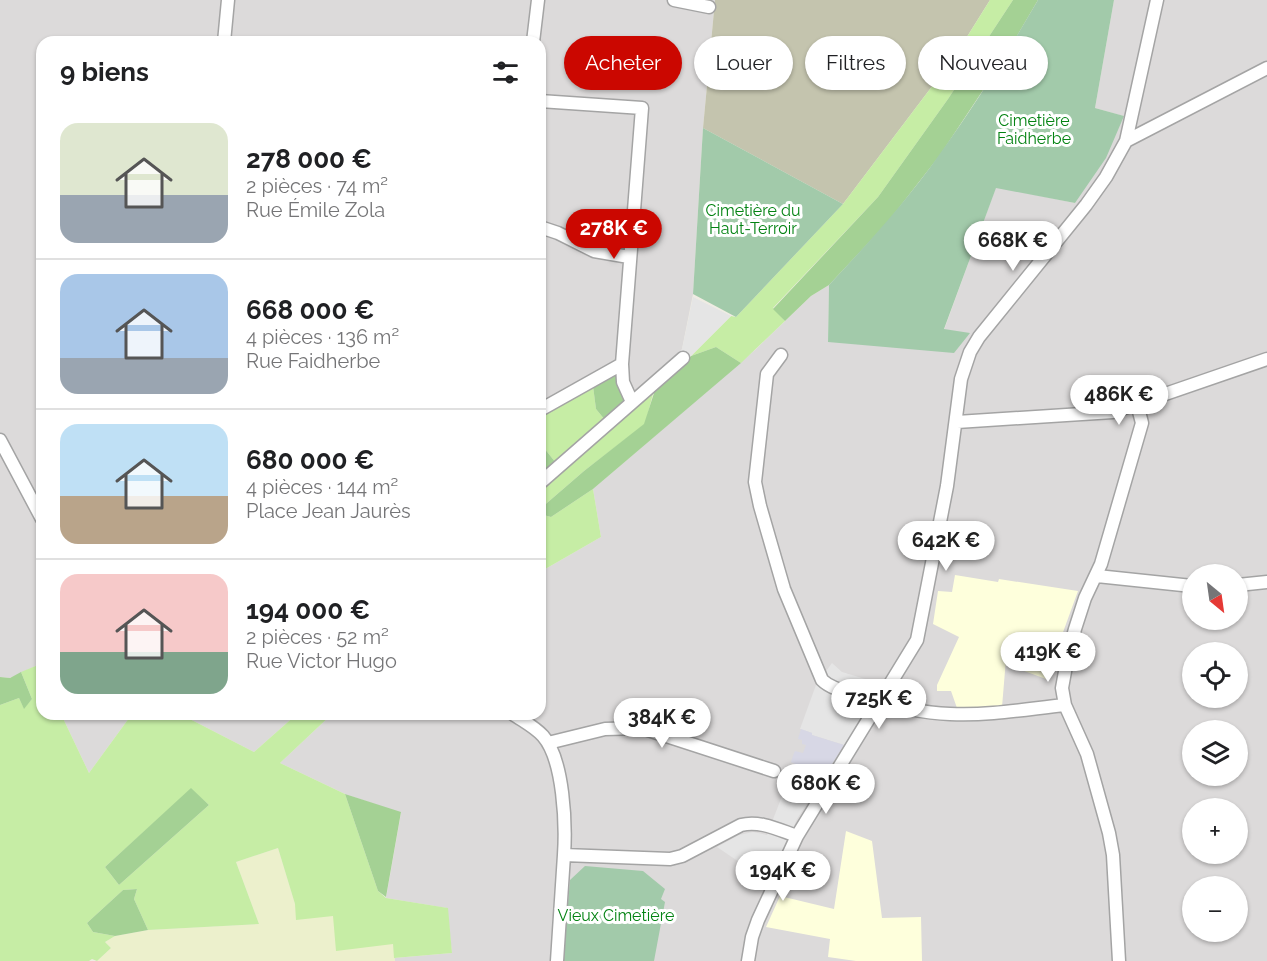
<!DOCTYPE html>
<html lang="fr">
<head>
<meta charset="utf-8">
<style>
  :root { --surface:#fff; --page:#f2f2f2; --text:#202124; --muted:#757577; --line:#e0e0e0; --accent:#cb0700 }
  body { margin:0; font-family:Raleway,sans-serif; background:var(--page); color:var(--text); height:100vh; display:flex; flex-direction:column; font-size:22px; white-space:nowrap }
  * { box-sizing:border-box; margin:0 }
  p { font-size:20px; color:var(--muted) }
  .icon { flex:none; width:33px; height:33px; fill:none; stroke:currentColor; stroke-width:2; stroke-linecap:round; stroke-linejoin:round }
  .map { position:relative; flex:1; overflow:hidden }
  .panel { position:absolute; left:36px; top:36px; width:510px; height:684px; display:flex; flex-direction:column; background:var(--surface); border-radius:18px; box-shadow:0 2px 4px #0004 }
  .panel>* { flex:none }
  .top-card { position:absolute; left:564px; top:36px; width:570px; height:54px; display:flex; gap:12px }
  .needle { width:39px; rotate:151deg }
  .fabs { position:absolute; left:1182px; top:564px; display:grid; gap:12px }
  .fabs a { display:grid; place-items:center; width:66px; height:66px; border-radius:50%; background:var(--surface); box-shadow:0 2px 4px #0004; font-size:30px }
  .price { position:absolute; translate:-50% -51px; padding:0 14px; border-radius:21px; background:#fff; color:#222; font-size:20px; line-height:39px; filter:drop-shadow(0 2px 3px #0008) }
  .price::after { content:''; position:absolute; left:50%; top:36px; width:18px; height:14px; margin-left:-9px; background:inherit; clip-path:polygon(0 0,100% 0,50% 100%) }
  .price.active { background:var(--accent); color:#fff }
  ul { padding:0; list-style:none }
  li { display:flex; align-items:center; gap:18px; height:150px; padding:0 24px }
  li+li { border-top:2px solid var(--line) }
  li span { display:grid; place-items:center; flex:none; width:168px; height:120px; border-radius:18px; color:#555 }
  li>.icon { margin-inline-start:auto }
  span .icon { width:72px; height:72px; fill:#fffc; stroke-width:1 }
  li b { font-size:26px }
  h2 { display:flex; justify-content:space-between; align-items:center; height:72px; padding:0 24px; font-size:26px }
  .tag { padding:0 21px; border-radius:27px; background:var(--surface); box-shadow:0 2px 4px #0004; font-size:21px; line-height:54px }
  .tag.active { background:var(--accent); color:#fff }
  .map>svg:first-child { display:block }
</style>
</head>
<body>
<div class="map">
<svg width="1267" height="961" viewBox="0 0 1267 961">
  <rect width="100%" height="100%" fill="#efece3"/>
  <path fill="#dcdada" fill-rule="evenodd" d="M0 0H715L703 128 693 294 682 349 676 359 627 401 617 372 540 417V42H42V673L38 665 10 678 0 677Z
    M1114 0H1267V961H395L394 958 452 953 447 908 386 898 401 813 345 794 280 763 332 714H540V572L601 537 593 489 755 350 811 296 829 285 828 342 944 330 996 187 1075 203 1123 116 1095 108ZM1192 574H1238V620H1192ZM1192 652H1238V698H1192ZM1192 730H1238V776H1192ZM1192 808H1238V854H1192ZM1192 886H1238V932H1192Z
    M61 714H132L89 773Z
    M180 714H297L254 752Z"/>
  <path fill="#feffdc" d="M955 575 998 582 999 579 1078 591 1046 679 1013 667 1014 661 1006 659 1002 707 957 708 951 691H937V685L959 637 933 624 938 591 952 592Z
    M846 831 872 841 882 918 921 917 922 961H856L828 957 830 939 766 927 780 896 834 909Z"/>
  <path fill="#c4c4ae" d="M715 0H990L955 56 843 204 703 128Z"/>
  <path fill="#ecf0cc" d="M278 848 295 904 333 916 393 943 395 961H97L111 948 105 942 115 936 148 930 259 924 236 862Z"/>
  <path fill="#c6eda5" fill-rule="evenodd" d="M990 0H1013L948 99 878 197 773 308 785 321 741 363 716 347 691 356 731 316 736 317 843 204 955 56Z
    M593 386 596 409 605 420 556 463 540 443V417Z
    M654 390 645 424 584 471 540 509V491Z
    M593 489 601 537 540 572V514L551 517Z
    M38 665 42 673V714H61L89 773 132 714H180L254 752 297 714H332L280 763 345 794 378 891 386 898 448 908 452 953 394 958 393 944 336 951 333 916 296 920 295 904 278 848 236 862 259 924 148 930 134 899 137 889 123 890 87 923 93 932 115 936 105 942 111 948 97 961 92 959 89 961H0V705L19 698 24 708 32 699 21 672ZM191 789 209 805 119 885 105 867Z"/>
  <path fill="#a4d194" d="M1013 0H1038L1001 63 940 155 887 223 829 285 811 296 785 321 773 309 878 197 948 99Z
    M716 347 741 363 593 489 551 517 540 514V509L584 471 644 424 655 390 691 356Z
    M617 372 627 401 605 420 596 409 593 386Z
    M540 443 556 463 540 476Z
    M21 672 32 699 24 709 19 698 0 705V677L10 678Z
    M191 788 209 805 119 885 105 867Z
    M345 794 401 812 386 897 378 891Z
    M137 889 134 899 148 930 115 936 93 932 87 923 123 890Z"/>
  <path fill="#a2caaa" d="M1038 0H1114L1095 108 1124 116 1106 158 1075 203 996 188 944 329 970 333 954 353 828 342 829 285C868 243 906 202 939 155 975 106 1007 53 1038 0Z
    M703 128 843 204 736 317 693 294Z
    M585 866 643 871 665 889 661 899 665 902 654 961H563L570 880Z"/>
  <path fill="#e5e5e5" d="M693 297 731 316 691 356 676 359 682 349Z
    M832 663 842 672 875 682 868 706 844 745 812 735V733L800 729 816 685Z
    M794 765 801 767 802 765 826 773 797 819 771 878 745 866 717 847 739 835 753 832 767 835Z"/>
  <path fill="#d7d7e5" d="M801 729 812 733V735L844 745 826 773 802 765 801 767 791 762 794 753 795 751 803 753 806 745 802 744V740L798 739Z"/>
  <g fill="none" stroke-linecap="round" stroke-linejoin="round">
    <defs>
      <path id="minor" d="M674 0 709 7
        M224 42 228 0
        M533 42 538 0
        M540 101 642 108 622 364 623 382 632 402
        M1126 141 1267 68
        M540 227 558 233 594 251 629 257
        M781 355 767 374 755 482 760 506 784 589 822 680C831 689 847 692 859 696 888 705 919 713 950 714 988 716 1027 709 1065 705
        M540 410 622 364
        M957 422 1113 412 1267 359
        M0 440 42 519
        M540 483 683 358
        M1097 576 1192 586
        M1238 585 1267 582
        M513 714C523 721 535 727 543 736 564 760 566 825 564 855L670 859 682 856 741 825C760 820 779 830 797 836
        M548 743 605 729 642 728 774 771
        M557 961 564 855
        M748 961 752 937 758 920 797 836 917 640 947 486 961 379 970 352 979 337 1086 205 1106 177 1126 141 1157 0
        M1119 961 1113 855 1109 833 1087 754 1065 705 1062 688 1068 655 1075 629 1085 598 1101 564 1142 423 1137 404"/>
    </defs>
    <use href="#minor" stroke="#a4a4a4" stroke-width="15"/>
    <use href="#minor" stroke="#fff" stroke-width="12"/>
  </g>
  <g text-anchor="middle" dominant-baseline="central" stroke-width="6" stroke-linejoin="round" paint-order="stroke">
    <g font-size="16" fill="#048313" stroke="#fff">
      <text x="1034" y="120">Cimetière<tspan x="1034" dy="18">Faidherbe</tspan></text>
      <text x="753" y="210">Cimetière du<tspan x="753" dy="18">Haut-Terroir</tspan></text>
      <text x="616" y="915">Vieux Cimetière</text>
    </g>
  </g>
</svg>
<div class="fabs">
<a><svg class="needle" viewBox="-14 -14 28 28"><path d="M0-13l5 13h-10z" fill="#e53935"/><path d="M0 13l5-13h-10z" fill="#757577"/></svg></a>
<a><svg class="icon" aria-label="locate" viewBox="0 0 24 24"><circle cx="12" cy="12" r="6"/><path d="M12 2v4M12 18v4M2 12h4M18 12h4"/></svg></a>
<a><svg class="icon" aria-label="layers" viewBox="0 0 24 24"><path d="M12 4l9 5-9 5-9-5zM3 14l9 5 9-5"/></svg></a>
<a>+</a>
<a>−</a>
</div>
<b class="price active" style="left:614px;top:260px">278K €</b>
<b class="price" style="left:1013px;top:272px">668K €</b>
<b class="price" style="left:1119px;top:426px">486K €</b>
<b class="price" style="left:946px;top:572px">642K €</b>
<b class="price" style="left:1048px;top:683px">419K €</b>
<b class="price" style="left:879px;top:730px">725K €</b>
<b class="price" style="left:662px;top:749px">384K €</b>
<b class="price" style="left:826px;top:815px">680K €</b>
<b class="price" style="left:783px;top:902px">194K €</b>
<div class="top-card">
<a class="tag active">Acheter</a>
<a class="tag">Louer</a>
<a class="tag">Filtres</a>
<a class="tag">Nouveau</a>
</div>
<section class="panel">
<h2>9 biens<svg class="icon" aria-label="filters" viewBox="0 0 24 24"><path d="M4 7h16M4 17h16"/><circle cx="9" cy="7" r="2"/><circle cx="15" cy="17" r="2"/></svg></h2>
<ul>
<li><span style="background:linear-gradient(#dfe7d0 60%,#9aa5b1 0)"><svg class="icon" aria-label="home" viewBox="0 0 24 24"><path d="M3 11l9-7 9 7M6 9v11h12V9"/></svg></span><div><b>278 000 €</b><p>2 pièces · 74 m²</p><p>Rue Émile Zola</p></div></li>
<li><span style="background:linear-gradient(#a9c7e8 70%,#9aa5b1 0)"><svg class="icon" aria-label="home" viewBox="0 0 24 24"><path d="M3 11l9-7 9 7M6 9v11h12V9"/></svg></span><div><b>668 000 €</b><p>4 pièces · 136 m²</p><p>Rue Faidherbe</p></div></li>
<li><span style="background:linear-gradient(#bfe0f5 60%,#b9a48a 0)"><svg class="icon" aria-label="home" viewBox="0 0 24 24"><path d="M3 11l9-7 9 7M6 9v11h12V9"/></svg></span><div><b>680 000 €</b><p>4 pièces · 144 m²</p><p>Place Jean Jaurès</p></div></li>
<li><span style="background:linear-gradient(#f6c9c9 65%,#7fa58c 0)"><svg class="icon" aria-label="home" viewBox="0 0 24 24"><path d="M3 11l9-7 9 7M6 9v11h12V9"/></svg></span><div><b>194 000 €</b><p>2 pièces · 52 m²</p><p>Rue Victor Hugo</p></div></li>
</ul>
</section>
</div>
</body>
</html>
